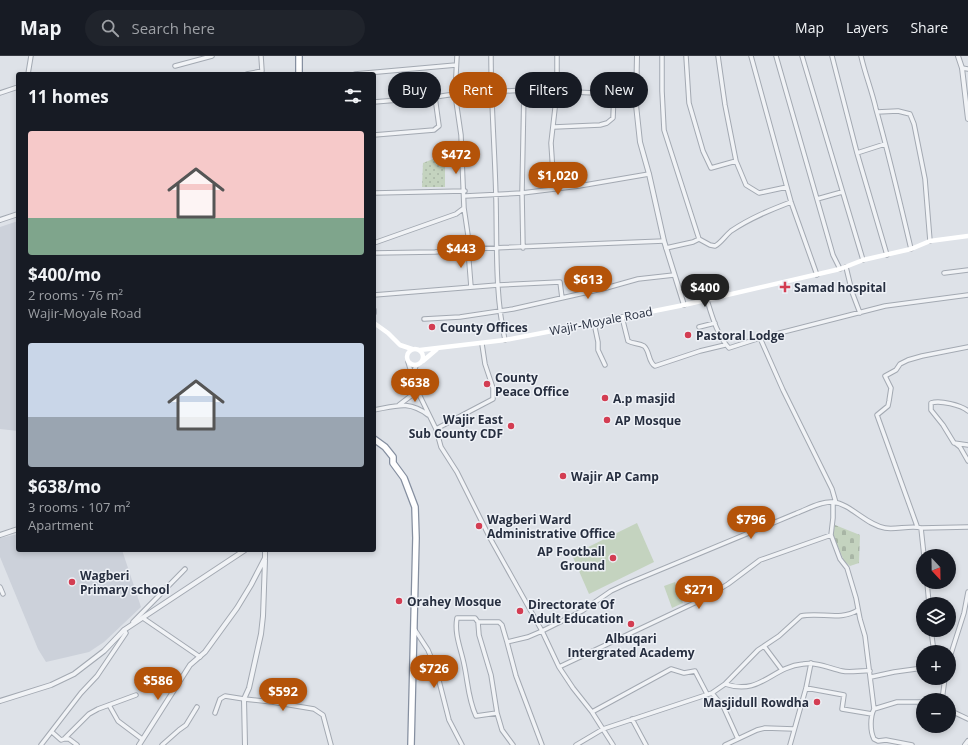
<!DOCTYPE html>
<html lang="en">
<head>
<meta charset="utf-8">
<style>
  :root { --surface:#171b24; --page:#20242c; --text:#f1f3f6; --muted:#9ea1a6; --line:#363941; --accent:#b45309 }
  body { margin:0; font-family:"Open Sans",sans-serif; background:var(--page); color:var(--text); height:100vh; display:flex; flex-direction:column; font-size:15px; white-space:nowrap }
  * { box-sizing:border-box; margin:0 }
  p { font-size:13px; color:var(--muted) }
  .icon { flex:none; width:22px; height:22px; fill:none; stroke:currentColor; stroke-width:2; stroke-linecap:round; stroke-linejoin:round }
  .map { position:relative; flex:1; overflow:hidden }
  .sheet { position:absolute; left:16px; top:16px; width:360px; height:480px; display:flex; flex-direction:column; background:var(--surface); border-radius:4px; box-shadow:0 2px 6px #0003 }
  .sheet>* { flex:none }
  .top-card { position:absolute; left:388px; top:16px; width:380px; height:36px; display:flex; gap:8px }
  .needle { width:26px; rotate:158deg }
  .buttons { position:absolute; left:916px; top:493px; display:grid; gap:8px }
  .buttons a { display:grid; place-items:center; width:40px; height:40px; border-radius:50%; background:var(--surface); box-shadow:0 2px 6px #0003; font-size:20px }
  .price { position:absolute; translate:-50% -34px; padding:0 9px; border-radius:14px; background:var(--accent); color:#fff; font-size:13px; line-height:26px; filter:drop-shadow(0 1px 2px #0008) }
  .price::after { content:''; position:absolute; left:50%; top:24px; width:12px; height:9px; margin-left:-6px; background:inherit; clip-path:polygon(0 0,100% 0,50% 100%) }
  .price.current { background:#222; color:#fff }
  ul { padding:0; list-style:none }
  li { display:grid; align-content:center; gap:8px; height:212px; padding:0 12px }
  li span { display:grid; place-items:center; height:124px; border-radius:4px; color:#555 }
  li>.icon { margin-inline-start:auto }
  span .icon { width:72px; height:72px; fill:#fffc; stroke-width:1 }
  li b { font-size:17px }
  h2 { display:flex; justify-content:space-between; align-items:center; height:48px; padding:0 12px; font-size:17px }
  .tag { padding:0 14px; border-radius:18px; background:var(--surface); box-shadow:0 2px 6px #0003; font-size:14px; line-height:36px }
  .tag.current { background:var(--accent); color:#fff }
  header { display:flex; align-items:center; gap:24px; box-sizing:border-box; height:56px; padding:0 20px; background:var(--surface); border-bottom:1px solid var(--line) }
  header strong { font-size:19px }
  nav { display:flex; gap:22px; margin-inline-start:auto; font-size:14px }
  .search { width:280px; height:36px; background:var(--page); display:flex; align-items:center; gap:10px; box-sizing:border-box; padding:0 14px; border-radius:22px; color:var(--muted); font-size:15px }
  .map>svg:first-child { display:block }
</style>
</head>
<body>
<header>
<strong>Map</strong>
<div class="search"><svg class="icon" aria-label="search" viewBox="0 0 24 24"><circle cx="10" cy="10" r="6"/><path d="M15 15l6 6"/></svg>Search here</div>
<nav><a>Map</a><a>Layers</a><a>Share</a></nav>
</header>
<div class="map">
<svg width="968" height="689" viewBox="0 0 968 689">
  <defs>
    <pattern id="cemetery-stones" width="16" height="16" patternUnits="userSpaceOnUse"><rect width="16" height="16" fill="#c4d3bf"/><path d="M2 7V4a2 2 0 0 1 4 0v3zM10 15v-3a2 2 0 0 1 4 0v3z" fill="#a8b5a5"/></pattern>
    <pattern id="park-dots" width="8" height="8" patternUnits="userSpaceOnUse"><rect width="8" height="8" fill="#c4d3bf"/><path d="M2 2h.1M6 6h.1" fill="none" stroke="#a8b5a5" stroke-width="1.8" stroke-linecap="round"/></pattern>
  </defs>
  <rect width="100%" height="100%" fill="#dee2e8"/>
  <path fill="#ccd1da" d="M18 165V375L0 373V171Z
    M18 478V494H122L141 551 104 586 89 596 46 606 38 593 0 501V482Z"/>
  <path fill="#c4d3bf" d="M637 467 654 506 589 538 572 499Z
    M675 526 683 547 672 552 664 530Z"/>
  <path fill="url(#cemetery-stones)" d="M835 469 860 479 859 507 850 510 844 505 833 479Z"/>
  <path fill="url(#park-dots)" d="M438 101 445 110V131H422L423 107Z"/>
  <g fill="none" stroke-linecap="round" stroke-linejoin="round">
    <defs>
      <path id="minor" d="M491 0C491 48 495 96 496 144 497 190 495 239 505 284
        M662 0V35L664 74 699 183
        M686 0 689 47 703 95 711 112 736 105
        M718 0 725 49 736 105 746 129 759 137 787 131
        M751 0 791 146 817 219
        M776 0 833 199 840 213
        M802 0 863 204
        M832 0 857 97 887 199
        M861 0C865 18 872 35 876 53 889 99 900 146 911 193
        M175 10 212 0
        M962 12 968 13
        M28 18 31 0
        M247 18 262 15 261 0
        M355 18 456 9
        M0 37 18 31
        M374 46 435 41 455 38 524 34 596 37 635 36
        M877 56 898 55 910 58 914 68 925 123 930 185
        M554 71 600 69 607 67 613 62 614 37
        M374 79 434 74 439 70 435 41
        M857 97 885 88
        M554 132 551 87 557 35V0
        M374 137 465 135
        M465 140 522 137 579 130 649 118
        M817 143 842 136
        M464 152 470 193
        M374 187 456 158 464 152 461 79 455 38 457 0
        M523 192 522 137 524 34
        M666 192 693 186 699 183 710 189 715 190C721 187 725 180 731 175 750 162 770 154 791 146
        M468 193 471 231
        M374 197 435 196 468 193 664 185
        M846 211 852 236 860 257
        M944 217 968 214
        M374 239 498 229 560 226 562 242
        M707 244C712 260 717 279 729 292L760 282 885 250 968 239
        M374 254V257
        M622 261 628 285C633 288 639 287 644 290 650 295 648 306 655 310L700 295 725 289
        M424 263 460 261 513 253 606 232 638 223 674 219
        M594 267 598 286V294L605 309
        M699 271 715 267
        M760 282 783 334 832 433 836 447
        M408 306 416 332 436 373 441 391 457 416 490 482 542 575 559 611 573 632 592 656 613 689
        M412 320 416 310
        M399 349 412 339 416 332
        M374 354C396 350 409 344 428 359
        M968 355C961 349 940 344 931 347V354L943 369 954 387 968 389
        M436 373 493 343V332L485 308 482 288
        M955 387 960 391 968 405
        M833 446V462L831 479 840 503 847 512 856 542 860 563 865 580 874 653C870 661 870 675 874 683L878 685 886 684 912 689
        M917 470 877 359 888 350 889 345 891 332 885 320 896 314 900 308 908 304 922 300 968 291
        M921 472 924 500
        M927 526 929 548
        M0 531 3 538
        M143 562 200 601
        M133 566 185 513
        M478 566 479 579 491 619 497 657 502 674 513 689
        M415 574 428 594 436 613 449 664 462 689
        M931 574 934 596
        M764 590 782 614
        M949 604 964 557 968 536
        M559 611 705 542 728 528 760 504 831 479
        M871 621 894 616 923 612
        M725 628 758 594 779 580 801 560C820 556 841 565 858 554
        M806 632 844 639 842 653 872 658
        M712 637 724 652 738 683
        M942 644 945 622
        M109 649 118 665 142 683
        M874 653 897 646H923
        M949 654 968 663
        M592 656 671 613 684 617 695 615 707 638
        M215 657 220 643 225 640 244 643 272 646 314 653 323 659 331 689
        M497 657 476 660C468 643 468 626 464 608 461 593 454 578 457 562H475L478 566H499L502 569 507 586
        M632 663 646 689
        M52 676 61 684 64 683 89 658 98 653 136 639
        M64 683H69L77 689
        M41 689 81 637 97 620 126 577 124 574
        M162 689 179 674 186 669 197 651
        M542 689 516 620 507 586 528 581 542 575 582 555 611 535 626 528 797 457C808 453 821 445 833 446 851 448 866 469 885 472 895 474 912 469 921 472L968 471
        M576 689 603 673 712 637 725 628C761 640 771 611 803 608 817 606 829 612 842 615 851 617 861 614 870 615
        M725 689 757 674 765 672 794 673
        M790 689 806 632 811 607"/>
      <path id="tertiary" d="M637 0 636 49 640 86 649 118 664 185 684 249
        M958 0 962 12 968 63
        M0 164 18 158
        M0 479 18 473
        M0 645 51 629 74 618 104 595 124 574 245 494
        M139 689 190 609 205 596 237 552 251 529 265 502V494
        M245 689 244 643 249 632 261 578 263 560 265 504
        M965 689 968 685"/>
      <path id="trunk" d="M299 18V0
        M374 383 385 391 393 401V407L404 422 415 451 416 482 411 689"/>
    </defs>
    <use href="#minor" stroke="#a3a9b2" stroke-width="5.5"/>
    <use href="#tertiary" stroke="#a3a9b2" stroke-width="6"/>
    <use href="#trunk" stroke="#858fa0" stroke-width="8"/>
    <use href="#minor" stroke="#f1f3f6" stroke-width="3.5"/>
    <use href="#tertiary" stroke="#f1f3f6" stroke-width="4"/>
    <path stroke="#fff" stroke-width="4.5" d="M374 267 388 277 400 289 412 293
      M407 301a8 8 0 1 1 16 0a8 8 0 1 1-16 0Z
      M420 294 505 284 594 267 684 249 840 213 863 204 911 193 930 185 968 180
      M423 305 437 293"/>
    <use href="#trunk" stroke="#fff" stroke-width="5.5"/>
  </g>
  <g fill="#d33d52" stroke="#eef1f6" stroke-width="1.5">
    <path d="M783 225h4v4h4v4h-4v4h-4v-4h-4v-4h4z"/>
    <circle cx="432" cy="271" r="4"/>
    <circle cx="688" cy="279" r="4"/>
    <circle cx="487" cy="328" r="4"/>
    <circle cx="605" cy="342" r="4"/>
    <circle cx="607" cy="364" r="4"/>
    <circle cx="511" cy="370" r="4"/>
    <circle cx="563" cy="420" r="4"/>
    <circle cx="479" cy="470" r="4"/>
    <circle cx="613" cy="502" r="4"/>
    <circle cx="72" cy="526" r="4"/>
    <circle cx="399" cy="545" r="4"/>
    <circle cx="520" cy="555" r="4"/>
    <circle cx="631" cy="568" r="4"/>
    <circle cx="817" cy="646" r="4"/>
  </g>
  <g text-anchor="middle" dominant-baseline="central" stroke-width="3" stroke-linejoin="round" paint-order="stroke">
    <g font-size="12" font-weight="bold" fill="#272f40" stroke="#eef1f6" text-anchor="start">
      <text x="794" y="231">Samad hospital</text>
      <text x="440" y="271">County Offices</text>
      <text x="696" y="279">Pastoral Lodge</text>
      <text x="495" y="321">County<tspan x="495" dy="14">Peace Office</tspan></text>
      <text x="613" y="342">A.p masjid</text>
      <text x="503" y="363" text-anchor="end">Wajir East<tspan x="503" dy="14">Sub County CDF</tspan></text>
      <text x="615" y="364">AP Mosque</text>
      <text x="571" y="420">Wajir AP Camp</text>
      <text x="487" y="463">Wagberi Ward<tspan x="487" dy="14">Administrative Office</tspan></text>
      <text x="605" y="495" text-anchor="end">AP Football<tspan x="605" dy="14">Ground</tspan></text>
      <text x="80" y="519">Wagberi<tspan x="80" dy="14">Primary school</tspan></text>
      <text x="407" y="545">Orahey Mosque</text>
      <text x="528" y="548">Directorate Of<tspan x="528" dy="14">Adult Education</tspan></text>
      <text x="631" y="582" text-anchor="middle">Albuqari<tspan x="631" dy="14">Intergrated Academy</tspan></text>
      <text x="809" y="646" text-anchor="end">Masjidull Rowdha</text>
    </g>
    <g font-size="12" fill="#272f40" stroke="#eef1f6">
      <text transform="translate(601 265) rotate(-11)">Wajir-Moyale Road</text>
    </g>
  </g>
</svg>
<div class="buttons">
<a><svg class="needle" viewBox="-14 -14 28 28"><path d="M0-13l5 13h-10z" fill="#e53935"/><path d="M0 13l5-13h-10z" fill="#9ea1a6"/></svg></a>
<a><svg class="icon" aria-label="layers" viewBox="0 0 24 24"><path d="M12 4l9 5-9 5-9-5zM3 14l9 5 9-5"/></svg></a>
<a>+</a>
<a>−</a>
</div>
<b class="price" style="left:456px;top:119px">$472</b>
<b class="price" style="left:558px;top:140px">$1,020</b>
<b class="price" style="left:461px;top:213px">$443</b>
<b class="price" style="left:588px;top:244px">$613</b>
<b class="price current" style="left:705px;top:252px">$400</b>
<b class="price" style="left:415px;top:347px">$638</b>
<b class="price" style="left:751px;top:484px">$796</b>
<b class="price" style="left:699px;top:554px">$271</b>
<b class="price" style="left:434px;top:633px">$726</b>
<b class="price" style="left:158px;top:645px">$586</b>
<b class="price" style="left:283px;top:656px">$592</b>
<div class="top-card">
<a class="tag">Buy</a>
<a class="tag current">Rent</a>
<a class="tag">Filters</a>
<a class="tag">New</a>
</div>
<section class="sheet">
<h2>11 homes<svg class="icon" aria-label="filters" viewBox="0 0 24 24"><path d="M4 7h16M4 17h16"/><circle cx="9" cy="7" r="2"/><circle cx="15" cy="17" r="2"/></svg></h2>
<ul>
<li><span style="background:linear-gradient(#f6c9c9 70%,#7fa58c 0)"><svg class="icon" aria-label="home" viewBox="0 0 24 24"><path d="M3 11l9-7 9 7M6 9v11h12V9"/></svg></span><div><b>$400/mo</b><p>2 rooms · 76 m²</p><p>Wajir-Moyale Road</p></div></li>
<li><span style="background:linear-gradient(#c9d6e8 60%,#9aa5b1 0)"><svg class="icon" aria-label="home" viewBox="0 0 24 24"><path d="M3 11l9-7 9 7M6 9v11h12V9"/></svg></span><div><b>$638/mo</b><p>3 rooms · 107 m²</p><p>Apartment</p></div></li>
</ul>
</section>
</div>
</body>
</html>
